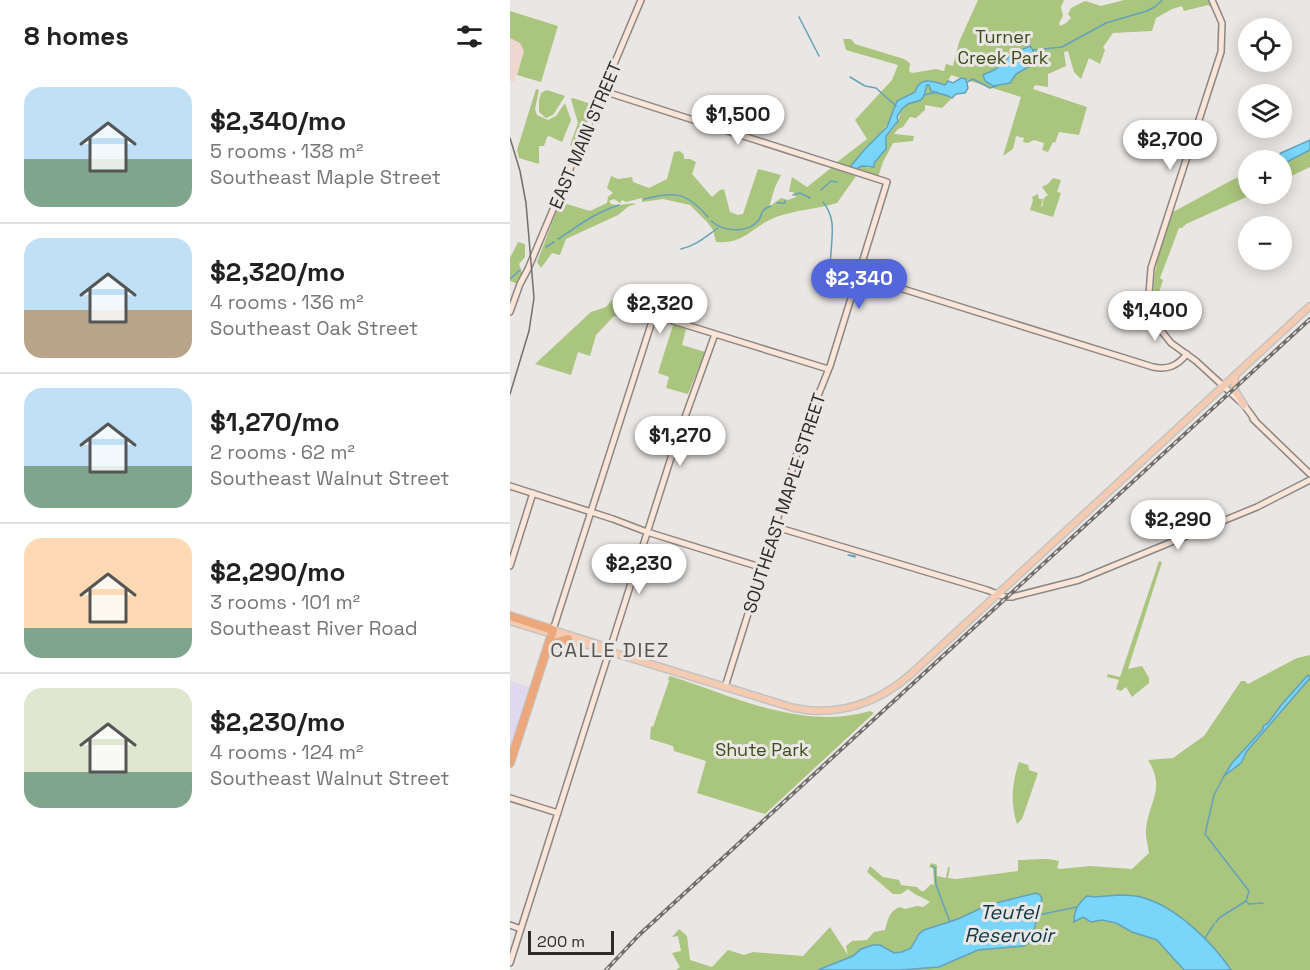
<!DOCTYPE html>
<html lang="en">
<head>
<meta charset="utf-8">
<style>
  :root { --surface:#fff; --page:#f2f2f2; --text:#222; --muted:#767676; --line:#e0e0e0; --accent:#5466dc }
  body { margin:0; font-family:"Space Grotesk",sans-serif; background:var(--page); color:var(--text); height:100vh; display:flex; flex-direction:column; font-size:22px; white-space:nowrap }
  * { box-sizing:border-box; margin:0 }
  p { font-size:20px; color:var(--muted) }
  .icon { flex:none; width:33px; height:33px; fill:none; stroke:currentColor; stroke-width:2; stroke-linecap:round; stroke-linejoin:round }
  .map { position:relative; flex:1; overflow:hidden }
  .panel { display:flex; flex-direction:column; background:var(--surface); width:510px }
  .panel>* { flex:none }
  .fabs { position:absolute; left:728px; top:18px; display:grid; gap:12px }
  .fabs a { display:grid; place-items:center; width:54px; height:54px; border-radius:50%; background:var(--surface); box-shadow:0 3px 15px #0003; font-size:30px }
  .scale { position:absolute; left:18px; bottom:15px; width:86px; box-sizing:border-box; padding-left:6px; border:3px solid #2c2b2a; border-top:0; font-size:16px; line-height:21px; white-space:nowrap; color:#2c2b2a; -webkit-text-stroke:4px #eae6e3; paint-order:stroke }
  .price { position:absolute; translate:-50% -51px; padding:0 14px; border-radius:21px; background:#fff; color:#222; font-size:20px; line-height:39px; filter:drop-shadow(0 2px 3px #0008) }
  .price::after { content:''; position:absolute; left:50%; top:36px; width:18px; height:14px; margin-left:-9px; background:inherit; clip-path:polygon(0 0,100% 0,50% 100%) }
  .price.current { background:var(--accent); color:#fff }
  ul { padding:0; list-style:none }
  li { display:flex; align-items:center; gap:18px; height:150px; padding:0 24px }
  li+li { border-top:2px solid var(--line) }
  li span { display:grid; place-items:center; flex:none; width:168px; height:120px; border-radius:18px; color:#555 }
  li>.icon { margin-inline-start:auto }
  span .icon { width:72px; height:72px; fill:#fffc; stroke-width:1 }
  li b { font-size:26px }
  h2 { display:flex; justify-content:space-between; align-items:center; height:72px; padding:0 24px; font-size:26px }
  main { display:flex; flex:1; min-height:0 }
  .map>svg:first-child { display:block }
</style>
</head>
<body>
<main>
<section class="panel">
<h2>8 homes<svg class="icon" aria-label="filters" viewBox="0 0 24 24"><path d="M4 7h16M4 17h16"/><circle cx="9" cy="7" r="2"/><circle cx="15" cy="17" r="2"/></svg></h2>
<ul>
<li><span style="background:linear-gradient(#bfe0f5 60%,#7fa58c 0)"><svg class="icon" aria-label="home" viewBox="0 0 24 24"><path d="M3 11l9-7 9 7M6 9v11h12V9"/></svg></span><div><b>$2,340/mo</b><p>5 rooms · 138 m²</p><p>Southeast Maple Street</p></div></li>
<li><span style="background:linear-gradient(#bfe0f5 60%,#b9a48a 0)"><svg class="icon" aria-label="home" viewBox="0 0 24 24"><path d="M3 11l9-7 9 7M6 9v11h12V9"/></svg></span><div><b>$2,320/mo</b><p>4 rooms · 136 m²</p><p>Southeast Oak Street</p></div></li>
<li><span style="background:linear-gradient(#bfe0f5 65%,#7fa58c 0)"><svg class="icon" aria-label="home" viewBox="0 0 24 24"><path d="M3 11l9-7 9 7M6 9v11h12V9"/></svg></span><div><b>$1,270/mo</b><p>2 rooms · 62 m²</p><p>Southeast Walnut Street</p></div></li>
<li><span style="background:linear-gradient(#ffd9b3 75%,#7fa58c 0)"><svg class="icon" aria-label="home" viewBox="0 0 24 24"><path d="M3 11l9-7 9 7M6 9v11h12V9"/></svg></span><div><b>$2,290/mo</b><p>3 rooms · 101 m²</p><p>Southeast River Road</p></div></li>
<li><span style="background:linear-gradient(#dfe7d0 70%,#7fa58c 0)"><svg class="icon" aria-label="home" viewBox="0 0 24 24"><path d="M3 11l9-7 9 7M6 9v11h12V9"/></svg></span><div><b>$2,230/mo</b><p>4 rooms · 124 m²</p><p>Southeast Walnut Street</p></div></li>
</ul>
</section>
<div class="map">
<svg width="800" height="970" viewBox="0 0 800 970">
  <rect width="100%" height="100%" fill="#eae6e3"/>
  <path fill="#f0d6d0" d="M0 38 10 43 14 51 4 82 0 81Z"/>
  <path fill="#dfd9ef" d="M0 681 20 687 0 750Z"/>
  <path fill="#aac57d" d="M468 0H554L551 7 553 16 549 23 550 26 556 23 561 18 558 14 561 8 575 1 591 6 614 0H698L703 8 698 5 674 11 672 6 662 9 646 18 642 31 603 33 593 47 595 50 590 64 579 58 571 79 564 72 558 51 554 52 556 66 538 74V87L525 85 523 89 577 107 569 135 549 132 545 143 543 142 538 152 532 150 534 143 524 140 518 143 513 142 514 138 506 136 503 149 493 156 511 97 441 75 435 86C422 81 410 76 405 92L395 97 383 110C383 125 351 154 340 167L326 163 357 139 345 120 382 80 388 65 336 50 333 39H341L345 44 394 59 400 63 399 71 402 73 426 69 434 71 436 64 443 66 449 42Z
    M0 11 48 26 31 82 7 75 14 51 10 43 0 38Z
    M417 85H419L421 91C428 94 436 94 442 98L432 108 415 105V110L406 118 400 117 393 127 388 129 384 134 404 136 403 141 383 143 373 162 368 177 349 171 348 168 352 166 360 168 377 140 376 137C380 132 386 126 388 121 393 106 395 104 411 100Z
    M26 89 29 90 25 109 27 115 38 120 46 116 55 103 61 120 52 142 39 136 37 137 34 146H29V164L9 158 7 150Z
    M37 90 55 96 43 115 36 118 29 112V100L31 93Z
    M63 98 81 104 82 106 65 147 60 145 68 123 61 99Z
    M800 150V167L771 181V165Z
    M170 151 174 155V159H180L186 162 182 174 202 197 210 190 214 189 220 212 228 215 233 214 248 169 271 175 265 187 259 207 271 198 278 200 286 197 283 192H279L282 177 297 187 321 168 346 176 327 203C307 209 285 210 266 217 243 226 234 245 206 242L203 230 198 223 180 205 153 199 132 202V198L116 202 112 200 110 203 104 199 99 201 101 204C111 207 118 202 126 204L119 206 108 215 56 239 50 255 42 253 31 268 27 262 50 202 80 211 97 203 98 197 103 193 97 188 101 176 108 179 122 177 123 182 139 188 157 179 164 152Z
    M738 173V194H743L676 224 672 228H669L650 278 653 280 648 295 653 313 651 321C634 283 651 249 663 212L722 180Z
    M543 178 551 180 547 192 551 193 543 217 520 210 523 200 522 197 528 194 529 199H533L531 206 532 207 534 198 538 195 532 187 538 184Z
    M8 242 15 244V257L9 264 12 273 8 284 0 281V258Z
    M110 291 129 296 122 317 104 316 86 335 80 356 68 352 61 375 25 364 81 312 96 307Z
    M163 325 176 329 172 345 195 352 178 394 156 388 159 377 148 373Z
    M649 561 652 562 618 669 632 666 639 678V683L622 697 616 687 611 691 606 689 609 680 597 677 598 674 610 677Z
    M800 655V970H166L170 967 162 953 171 951 168 936 162 937 169 929 177 936 180 960 202 967 218 950 234 955 243 952 293 956 320 927 338 955 336 946 342 941 357 940 364 932 375 930C378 919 379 911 390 907L395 909 407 906 413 907 420 902C413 897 404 895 398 889L391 894H383L357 872 360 866 373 877 389 880 391 885 407 887 411 891H414L421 884 424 885 423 868 419 867 421 863 427 865V876L436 878 438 867H440L438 878 447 879 508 871V860C523 860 535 857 549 861L547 868 550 869 580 866 622 869 639 853C638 845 635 837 636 829 639 801 656 789 638 760L663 758 694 736 731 681H735L738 684 787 658Z
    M160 676C224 696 291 731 360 711L364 713 255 814 187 793 196 761 164 751 163 746 140 739 141 726 143 727 159 681 158 678Z
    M509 762 518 765 519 770 528 773 512 819 507 824C500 803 502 783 509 762Z"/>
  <path fill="#79d5f9" stroke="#62a2bb" stroke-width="1.5" d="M520 46 523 50 520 66 506 74 500 83 483 86 475 81 473 75 486 69 502 54Z
    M451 78 456 79 458 88 455 93 446 94 442 98C436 94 428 94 421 91L419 85H417L414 96 411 100 398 104 392 109 387 117 388 121 376 136V149L364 163V167L352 166 348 168 349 171 340 167 355 149 377 127 387 101 405 92C410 76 422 81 435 85L438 81 443 83Z
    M800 140V150L771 165V160H764L771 153Z
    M798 675 800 678 737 751 731 763 714 776 722 763 753 729V726L758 723 772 704Z
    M526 893 530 895 532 899 522 937 520 942 514 946 468 950 429 967 390 970H308L343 956 351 949 363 945H370L384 953 392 952 401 948 409 934 414 930 448 919 478 905Z
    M609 895C618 895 628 895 637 899 668 909 703 943 721 970H674L647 940 622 932 606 923 592 920 581 922 573 917 564 922C564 909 568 904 577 896L585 897Z"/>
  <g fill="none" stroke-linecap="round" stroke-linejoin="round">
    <path stroke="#62a2bb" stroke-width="1.5" d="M289 17 309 56
      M524 50 552 47 596 23 637 11 646 6 652 0
      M340 77 355 86 366 88 386 106
      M457 82 463 79 480 88 487 86
      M414 95 427 92
      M311 190 321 181 327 182
      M283 195 290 193 300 198
      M134 199C166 191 176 192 198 217
      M313 202C326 218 322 234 321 253 319 267 321 282 321 297
      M267 203H275V201
      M201 221C214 232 237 234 249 220 251 217 251 213 253 211 255 208 258 207 261 206
      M48 239C68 226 86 212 109 205
      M36 247 44 242
      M171 249C187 245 195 237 208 228
      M0 279 10 270
      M345 557 338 555 345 556
      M422 866 425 868 426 885 440 922
      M737 902 739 904 753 903
      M528 915 567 907
      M706 922 709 918 736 901 739 891 695 834 704 795 714 776
      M695 938 704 924"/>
    <defs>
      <path id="secondary" d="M702 0 712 23 711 52 641 268 639 294 645 321 649 328 661 343 686 361 734 405 745 420
        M93 91 377 182 320 366 293 433 264 531 215 687
        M348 275 643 367C658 370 667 366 677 354
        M0 312 10 284 18 269 131 0
        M743 419 800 474
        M0 486 103 519 137 532 253 568
        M266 527 477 590 495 597H502L569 580 747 507 800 480
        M0 566 23 493
        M43 630 144 315 318 369
        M0 798 48 813
        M0 925 11 929
        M0 963 166 442 205 334"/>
      <path id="primary" d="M725 378 724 389 734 405
        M0 621 284 708C328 717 368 703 401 674L800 306
        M43 630 97 647 100 650"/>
      <path id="highway" d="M0 616 43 630 0 763
        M37 651 47 642 58 639"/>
    </defs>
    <use href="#secondary" stroke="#8b8785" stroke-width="8"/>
    <use href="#primary" stroke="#c4c4c3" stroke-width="9"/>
    <use href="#highway" stroke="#c4c4c3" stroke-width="10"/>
    <use href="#secondary" stroke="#fae5d8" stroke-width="5"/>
    <use href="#primary" stroke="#f4cab1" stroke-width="6"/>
    <use href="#highway" stroke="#eda77d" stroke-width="8"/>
    <path stroke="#716f6d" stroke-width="1.5" d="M0 138 10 171 16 203 24 298 19 331 0 394"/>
    <defs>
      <path id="rail" d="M96 970 129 935 800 319"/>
    </defs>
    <use href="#rail" stroke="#716f6d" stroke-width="4"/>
    <use href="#rail" stroke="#eae6e3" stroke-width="1.5" stroke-dasharray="4.5" stroke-linecap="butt"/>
  </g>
  <g text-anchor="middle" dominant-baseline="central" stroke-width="6" stroke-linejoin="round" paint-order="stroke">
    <g font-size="18" fill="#3a4b17" stroke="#eae6e3">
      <text x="493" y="36">Turner<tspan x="493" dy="21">Creek Park</tspan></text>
      <text x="252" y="749">Shute Park</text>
    </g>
    <g font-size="18" fill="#2c2b2a" stroke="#eae6e3">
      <text transform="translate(75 135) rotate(-67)">EAST MAIN STREET</text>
      <text transform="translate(274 503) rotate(-72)">SOUTHEAST MAPLE STREET</text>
    </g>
    <g font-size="20" letter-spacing="1.5" fill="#55524f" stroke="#eae6e3">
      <text x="100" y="650">CALLE DIEZ</text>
    </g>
    <g font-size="20" font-style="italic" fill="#0c3746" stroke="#eae6e3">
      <text x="499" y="912">Teufel<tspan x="499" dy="23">Reservoir</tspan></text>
    </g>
  </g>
</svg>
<div class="fabs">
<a><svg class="icon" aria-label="locate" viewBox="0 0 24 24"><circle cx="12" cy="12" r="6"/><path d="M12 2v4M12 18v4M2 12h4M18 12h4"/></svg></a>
<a><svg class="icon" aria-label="layers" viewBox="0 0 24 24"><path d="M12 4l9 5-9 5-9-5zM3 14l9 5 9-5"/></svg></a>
<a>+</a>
<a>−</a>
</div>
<div class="scale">200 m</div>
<b class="price" style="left:228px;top:146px">$1,500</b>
<b class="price" style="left:660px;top:171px">$2,700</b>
<b class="price current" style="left:349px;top:310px">$2,340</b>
<b class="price" style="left:150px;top:335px">$2,320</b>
<b class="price" style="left:645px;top:342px">$1,400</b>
<b class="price" style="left:170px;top:467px">$1,270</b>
<b class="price" style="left:668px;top:551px">$2,290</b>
<b class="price" style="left:129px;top:595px">$2,230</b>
</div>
</main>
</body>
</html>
